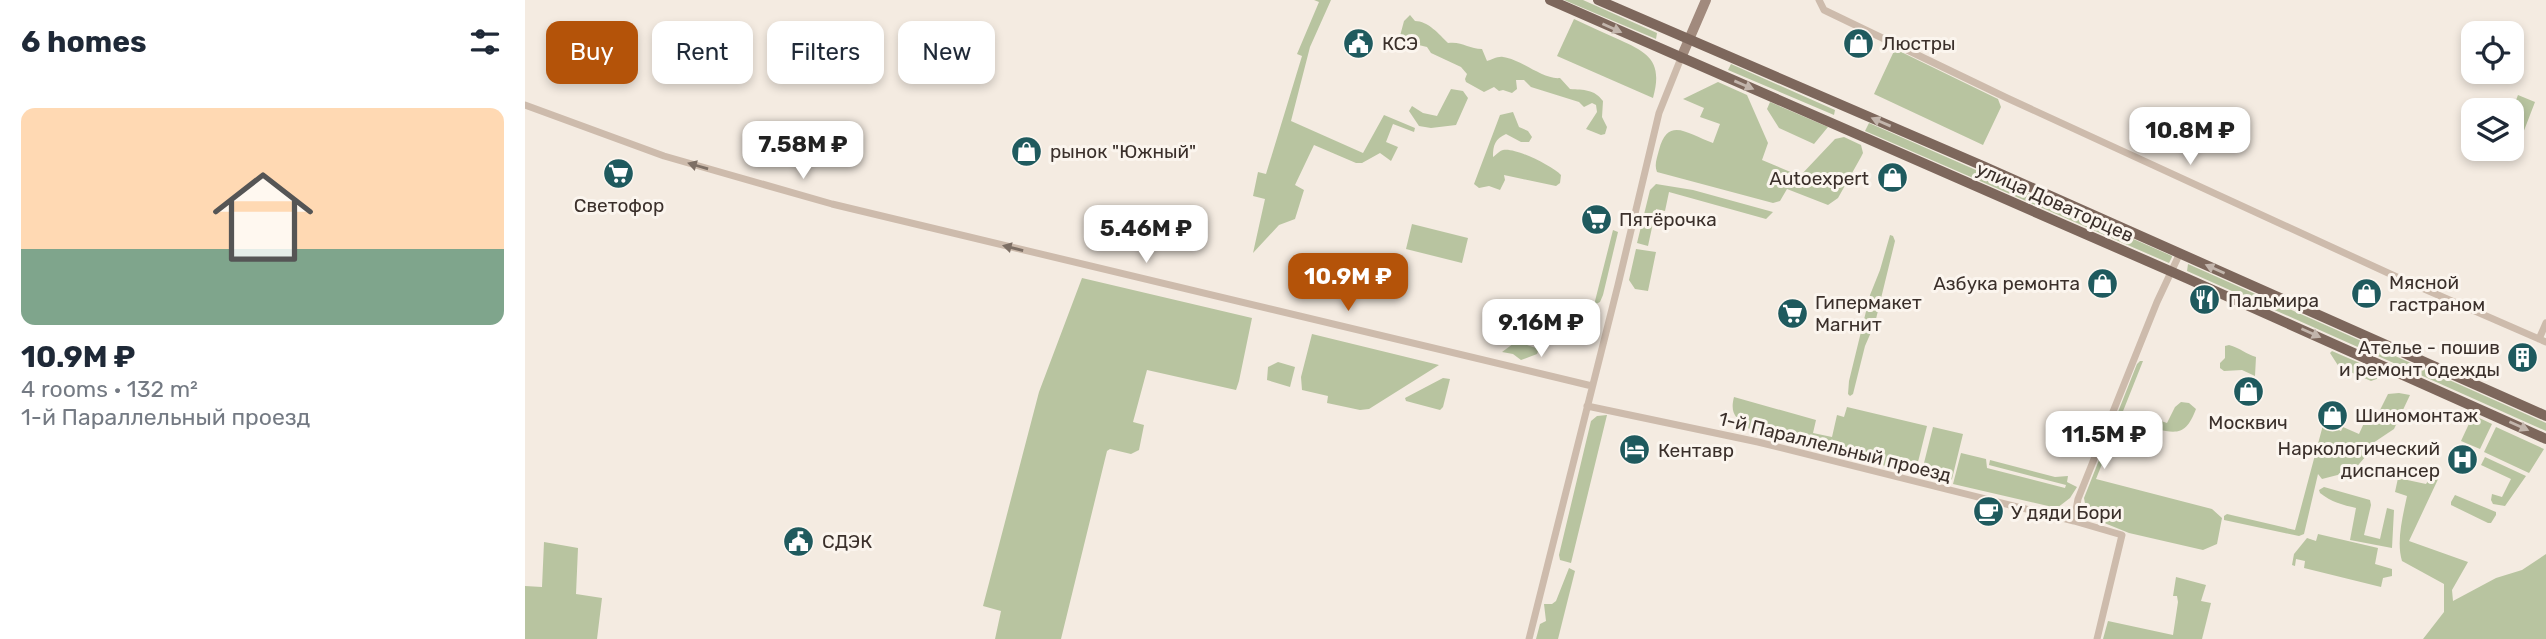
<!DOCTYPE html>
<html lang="en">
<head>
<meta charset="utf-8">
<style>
  :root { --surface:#fff; --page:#f6f6f7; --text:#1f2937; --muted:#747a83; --accent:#b45309 }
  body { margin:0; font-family:Rubik,sans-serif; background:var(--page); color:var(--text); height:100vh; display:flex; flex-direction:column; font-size:26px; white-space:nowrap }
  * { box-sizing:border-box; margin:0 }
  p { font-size:23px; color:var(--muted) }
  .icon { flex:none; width:38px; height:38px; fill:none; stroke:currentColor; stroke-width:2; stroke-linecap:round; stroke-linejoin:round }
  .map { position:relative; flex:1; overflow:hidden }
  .details { display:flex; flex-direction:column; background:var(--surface); width:525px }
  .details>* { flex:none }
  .banner { position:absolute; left:21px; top:21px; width:665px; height:63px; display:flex; gap:14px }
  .buttons { position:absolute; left:1936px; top:21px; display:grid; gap:14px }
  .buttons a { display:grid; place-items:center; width:63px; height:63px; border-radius:14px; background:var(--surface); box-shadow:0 4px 10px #0003; font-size:35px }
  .price { position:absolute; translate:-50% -60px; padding:0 16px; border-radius:14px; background:#fff; color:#222; font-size:23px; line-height:46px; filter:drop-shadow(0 2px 4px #0008) }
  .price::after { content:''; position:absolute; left:50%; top:42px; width:21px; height:16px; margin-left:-10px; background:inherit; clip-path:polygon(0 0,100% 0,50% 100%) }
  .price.active { background:var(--accent); color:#fff }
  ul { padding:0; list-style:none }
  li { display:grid; align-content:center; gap:14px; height:371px; padding:0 21px }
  li span { display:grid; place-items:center; height:217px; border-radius:14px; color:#555 }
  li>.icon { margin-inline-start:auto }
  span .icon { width:126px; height:126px; fill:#fffc; stroke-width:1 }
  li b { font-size:30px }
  h2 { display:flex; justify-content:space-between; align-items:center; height:84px; padding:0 21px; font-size:30px }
  .tag { padding:0 24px; border-radius:14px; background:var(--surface); box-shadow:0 4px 10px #0003; font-size:24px; line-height:63px }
  .tag.active { background:var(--accent); color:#fff }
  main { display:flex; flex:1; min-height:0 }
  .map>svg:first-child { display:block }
</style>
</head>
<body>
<main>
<section class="details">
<h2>6 homes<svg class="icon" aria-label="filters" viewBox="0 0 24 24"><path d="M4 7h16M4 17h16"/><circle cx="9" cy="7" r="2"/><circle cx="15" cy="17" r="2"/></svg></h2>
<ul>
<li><span style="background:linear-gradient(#ffd9b3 65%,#7fa58c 0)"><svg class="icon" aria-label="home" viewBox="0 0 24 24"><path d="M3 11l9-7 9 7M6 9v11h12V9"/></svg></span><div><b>10.9M ₽</b><p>4 rooms · 132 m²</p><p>1-й Параллельный проезд</p></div></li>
</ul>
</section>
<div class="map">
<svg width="2021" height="639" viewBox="0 0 2021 639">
  <rect width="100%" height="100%" fill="#f4ebe1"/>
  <path fill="#b8c4a0" d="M789 0H806L785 47 766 121 838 153 859 115 890 128 889 132 868 124 861 142 873 147 866 161 855 153 837 163H831L789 145 770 185 779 190 770 219 754 225 728 253 740 199 728 196 733 172 741 174 777 56 772 54 794 2Z
    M1039 0H1058L1132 33 1131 39Z
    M885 15 890 21C903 21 914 34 923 43 937 41 944 49 957 49L962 61C966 60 973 56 978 57 996 59 1018 80 1035 78L1045 89C1059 90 1069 89 1078 101L1077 117 1082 127 1080 134 1076 135 1061 129 1072 112 1071 105 1067 103 1059 107 1054 102 1006 87 999 80H991L992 89 987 93 978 90 974 91 969 87 959 92 941 82 940 79 942 74 936 67 906 53 902 47 881 42 875 36 879 21Z
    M1049 19C1064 26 1079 33 1095 40 1124 53 1138 62 1128 98L1032 56Z
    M1370 49 1473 99 1476 107 1458 145 1349 94Z
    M1206 64 1310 110 1309 115 1203 70Z
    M1193 82 1222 95 1243 143 1237 160 1275 176 1310 139 1319 137 1336 145 1338 153 1336 157 1313 198 1303 205 1262 189 1255 201 1248 203 1132 172C1129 165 1132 158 1134 150 1143 115 1164 135 1188 143L1195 124 1175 117 1179 108 1158 99Z
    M926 89 938 91 943 98 931 125 906 128 894 126 884 111 887 106 898 113 912 116Z
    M1993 95 2010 102 1995 141 1986 138V113Z
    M1245 102 1303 127 1289 144 1254 128 1242 109Z
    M988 112 994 127 1003 131 1007 137 1004 142H996L981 134C970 139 968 145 968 157 971 155 974 151 978 150 990 147 1027 166 1036 175L1035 183 1031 186 979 175 980 180 975 190 964 186 954 188 949 184 975 115Z
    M1344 123 1647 256V257L1644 263 1340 131Z
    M1131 184 1168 190 1248 212 1241 219 1144 192 1140 211 1131 209 1123 246 1112 243 1125 190Z
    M887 224 943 238 937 263 881 249Z
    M1088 230 1093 232 1078 295 1075 302 1069 305Z
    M1365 235 1368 236 1370 241 1350 323 1340 346 1328 394 1325 396 1323 394 1324 381 1345 295 1355 270Z
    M1111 249 1131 252 1123 291 1110 289 1104 280Z
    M1663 264 2021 423V431L1662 271Z
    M557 278 727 318 714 381 711 390 622 370 608 422 619 425 614 450 606 454 585 449 582 451 536 639H470L476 611 458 606 514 392Z
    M1039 306 1048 308 1058 336 1057 339H1051L1053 329 1047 327V324L1036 322 1032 336 1019 342 1003 338 1002 345 1014 349 1012 354 996 360 988 354 977 352Z
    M787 334 914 365 844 409 835 410 802 403 803 396 777 390 776 377Z
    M1704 345C1715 348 1721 354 1731 357L1730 376 1717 370 1699 371 1695 368V363L1700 358V346Z
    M1807 351 1860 374V376L1846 381 1814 367 1805 353Z
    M1615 361H1618L1571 479 1687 509 1697 518 1692 544 1678 550 1604 533 1567 518 1561 509 1559 498 1612 364Z
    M753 362 770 367 765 387 742 380 743 367Z
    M918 378 925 379 918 407 915 410 881 401 880 398Z
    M1874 393 1885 395 1869 429 1845 445 1841 456 1828 471 1797 479 1793 474 1779 534 1774 536 1699 520V516L1702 514 1770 530 1798 425H1803L1816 431 1818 427 1834 434 1839 423 1850 420 1863 394Z
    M1209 397 1291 420 1288 433 1307 437 1312 415 1319 417 1322 407 1402 426 1390 474 1222 428C1210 417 1205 413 1209 397Z
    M1656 402 1664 403 1671 409C1662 432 1655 435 1632 429L1630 424 1636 421 1642 423 1650 407Z
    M1082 415 1046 563 1035 560 1034 555 1066 421 1072 416Z
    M1948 415 1967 424 1955 449 1936 441Z
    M1408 427 1438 434 1426 483 1396 475Z
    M1971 427 2019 449 2004 473 1959 452Z
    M1436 453 1461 459 1462 468 1540 488 1541 485 1464 465 1465 460 1530 477 1543 476 1542 482 1552 487 1545 498 1532 508 1428 484Z
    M1960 457 2001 476 1980 506 1968 504 1966 500 1967 494 1977 497 1986 479 1956 465Z
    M1909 472 1915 475 1884 541 1943 562 1927 590 1928 601 1971 578 1997 570 2021 554V639H1898L1919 612V584L1877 561C1871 542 1878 515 1882 496L1870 492 1873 478 1901 484Z
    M1799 487 1845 500 1846 505 1839 535 1855 539 1862 508 1869 510 1867 548 1825 540 1831 508C1818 505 1806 502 1795 493L1794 490Z
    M1930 495 1971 512V515L1966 523H1963L1926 505V502Z
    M1793 534 1853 548 1850 564 1867 569V576L1858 578 1856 587 1779 568 1780 561 1771 559 1770 566 1767 565 1769 554 1782 538 1791 541Z
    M19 542 53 548 51 594 77 598 72 639H0V586L17 587Z
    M1044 568 1050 571 1033 639H1011L1015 624 1021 621 1019 604H1027L1031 601Z
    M1651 577 1681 585 1676 601 1686 603 1677 639H1578L1583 621 1648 635 1653 602 1652 596H1648Z"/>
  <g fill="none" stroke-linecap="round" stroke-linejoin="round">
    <path stroke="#cdbbac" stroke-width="7" d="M1294 0 1299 10 1482 98 1874 278 2021 342
      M0 105 139 156 307 204 1067 386
      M2014 339 2021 323
      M1062 406 1233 442 1549 521
      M1004 639 1093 285 1134 113 1156 58
      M1572 639 1597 535 1549 521 1553 499 1632 302 1655 253"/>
    <path stroke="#a18a7d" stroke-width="10" d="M1156 58 1181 0"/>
    <path stroke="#7d675c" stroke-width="10" d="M1025 0 1661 278 2021 439
      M1073 0 1458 166 2021 416"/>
  </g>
  <defs><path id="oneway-solid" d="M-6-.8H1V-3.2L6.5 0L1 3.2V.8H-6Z" transform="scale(1.75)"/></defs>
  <g fill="#c2b5ac">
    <use href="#oneway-solid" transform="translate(1087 28) rotate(24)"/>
    <use href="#oneway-solid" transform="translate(1219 85) rotate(23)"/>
    <use href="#oneway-solid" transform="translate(1356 122) rotate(-157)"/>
    <use href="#oneway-solid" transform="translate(1690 269) rotate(-156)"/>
    <use href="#oneway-solid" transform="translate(1786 333) rotate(24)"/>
    <use href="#oneway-solid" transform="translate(1994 426) rotate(24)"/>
  </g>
  <g fill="#7d6f65">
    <use href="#oneway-solid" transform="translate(173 166) rotate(-164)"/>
    <use href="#oneway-solid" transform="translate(488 248) rotate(-166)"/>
  </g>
  <defs>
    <symbol id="civic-disc" viewBox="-11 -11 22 22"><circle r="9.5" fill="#1f5a5e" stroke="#fbf5ee"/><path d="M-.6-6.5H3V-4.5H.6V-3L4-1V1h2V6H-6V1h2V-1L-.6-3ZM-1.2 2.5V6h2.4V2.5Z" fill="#fff"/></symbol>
    <symbol id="shop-disc" viewBox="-11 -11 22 22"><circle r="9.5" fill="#1f5a5e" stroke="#fbf5ee"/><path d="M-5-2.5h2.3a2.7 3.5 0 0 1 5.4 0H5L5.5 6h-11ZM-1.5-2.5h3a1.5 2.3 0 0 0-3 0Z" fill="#fff"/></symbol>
    <symbol id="supermarket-disc" viewBox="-11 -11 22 22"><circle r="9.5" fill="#1f5a5e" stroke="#fbf5ee"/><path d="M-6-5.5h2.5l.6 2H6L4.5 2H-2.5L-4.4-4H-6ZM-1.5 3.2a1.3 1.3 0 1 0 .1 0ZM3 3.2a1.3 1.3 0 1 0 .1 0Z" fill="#fff"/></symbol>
    <symbol id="restaurant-disc" viewBox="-11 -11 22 22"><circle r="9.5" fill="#1f5a5e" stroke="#fbf5ee"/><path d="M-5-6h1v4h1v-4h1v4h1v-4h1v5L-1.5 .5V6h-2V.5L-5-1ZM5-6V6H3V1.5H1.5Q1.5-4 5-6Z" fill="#fff"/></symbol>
    <symbol id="building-disc" viewBox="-11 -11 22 22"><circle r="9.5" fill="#1f5a5e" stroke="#fbf5ee"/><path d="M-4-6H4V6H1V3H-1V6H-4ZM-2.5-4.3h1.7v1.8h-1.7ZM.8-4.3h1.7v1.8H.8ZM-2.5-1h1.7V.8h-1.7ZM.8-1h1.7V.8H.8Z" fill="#fff"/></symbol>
    <symbol id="hotel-disc" viewBox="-11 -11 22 22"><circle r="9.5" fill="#1f5a5e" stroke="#fbf5ee"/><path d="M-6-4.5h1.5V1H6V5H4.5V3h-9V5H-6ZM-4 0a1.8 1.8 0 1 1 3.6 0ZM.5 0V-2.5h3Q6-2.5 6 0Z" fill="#fff"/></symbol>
    <symbol id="hospital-disc" viewBox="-11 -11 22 22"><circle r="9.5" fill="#1f5a5e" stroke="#fbf5ee"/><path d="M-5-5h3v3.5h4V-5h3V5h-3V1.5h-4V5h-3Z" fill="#fff"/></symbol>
    <symbol id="cafe-disc" viewBox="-11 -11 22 22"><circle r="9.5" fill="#1f5a5e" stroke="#fbf5ee"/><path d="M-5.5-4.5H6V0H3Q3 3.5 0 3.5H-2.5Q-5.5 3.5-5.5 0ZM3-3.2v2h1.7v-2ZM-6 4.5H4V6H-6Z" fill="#fff"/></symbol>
  </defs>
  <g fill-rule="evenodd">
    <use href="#civic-disc" x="816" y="26" width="35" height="35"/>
    <use href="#shop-disc" x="1316" y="26" width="35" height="35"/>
    <use href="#shop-disc" x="484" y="134" width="35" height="35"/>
    <use href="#supermarket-disc" x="76" y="156" width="35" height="35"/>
    <use href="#shop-disc" x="1350" y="160" width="35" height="35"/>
    <use href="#supermarket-disc" x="1054" y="202" width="35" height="35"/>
    <use href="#shop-disc" x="1560" y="266" width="35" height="35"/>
    <use href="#shop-disc" x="1824" y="276" width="35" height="35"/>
    <use href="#restaurant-disc" x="1662" y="282" width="35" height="35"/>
    <use href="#supermarket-disc" x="1250" y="296" width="35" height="35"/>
    <use href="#building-disc" x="1980" y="340" width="35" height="35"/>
    <use href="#shop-disc" x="1706" y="374" width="35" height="35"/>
    <use href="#shop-disc" x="1790" y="398" width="35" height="35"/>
    <use href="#hotel-disc" x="1092" y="432" width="35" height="35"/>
    <use href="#hospital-disc" x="1920" y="442" width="35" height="35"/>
    <use href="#cafe-disc" x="1446" y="494" width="35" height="35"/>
    <use href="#civic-disc" x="256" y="524" width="35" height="35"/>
  </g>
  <g text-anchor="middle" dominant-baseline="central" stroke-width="6" stroke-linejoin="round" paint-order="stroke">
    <g font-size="19" fill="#3b302b" stroke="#fbf5ee" text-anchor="start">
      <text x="857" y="43">КСЭ</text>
      <text x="1357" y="43">Люстры</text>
      <text x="525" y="151">рынок "Южный"</text>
      <text x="1344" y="178" text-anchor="end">Autoexpert</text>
      <text x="94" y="205" text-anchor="middle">Светофор</text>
      <text x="1094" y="219">Пятёрочка</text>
      <text x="1864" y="282">Мясной<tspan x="1864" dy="22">гастраном</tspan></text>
      <text x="1555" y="283" text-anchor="end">Азбука ремонта</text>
      <text x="1703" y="300">Пальмира</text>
      <text x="1290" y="302">Гипермакет<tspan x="1290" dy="22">Магнит</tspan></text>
      <text x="1975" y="347" text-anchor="end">Ателье - пошив<tspan x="1975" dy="22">и ремонт одежды</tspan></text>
      <text x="1830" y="415">Шиномонтаж</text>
      <text x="1723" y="422" text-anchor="middle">Москвич</text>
      <text x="1915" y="448" text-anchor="end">Наркологический<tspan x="1915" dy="22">диспансер</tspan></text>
      <text x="1133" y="450">Кентавр</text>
      <text x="1486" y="512">У дяди Бори</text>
      <text x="297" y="541">СДЭК</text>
    </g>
    <g font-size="19" fill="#3b302b" stroke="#fbf5ee">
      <text transform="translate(1530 202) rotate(24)">улица Доваторцев</text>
      <text transform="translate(1310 447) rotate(14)">1-й Параллельный проезд</text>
    </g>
  </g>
</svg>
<div class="buttons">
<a><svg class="icon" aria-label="locate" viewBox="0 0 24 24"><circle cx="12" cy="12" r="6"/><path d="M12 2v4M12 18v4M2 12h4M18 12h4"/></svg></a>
<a><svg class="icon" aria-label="layers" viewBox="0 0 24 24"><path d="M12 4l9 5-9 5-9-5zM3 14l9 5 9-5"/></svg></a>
</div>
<b class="price" style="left:1665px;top:167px">10.8M ₽</b>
<b class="price" style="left:278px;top:181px">7.58M ₽</b>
<b class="price" style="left:621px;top:265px">5.46M ₽</b>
<b class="price active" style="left:823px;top:313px">10.9M ₽</b>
<b class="price" style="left:1016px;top:359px">9.16M ₽</b>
<b class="price" style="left:1579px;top:471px">11.5M ₽</b>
<div class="banner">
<a class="tag active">Buy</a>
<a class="tag">Rent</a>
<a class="tag">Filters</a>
<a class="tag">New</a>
</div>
</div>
</main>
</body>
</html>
